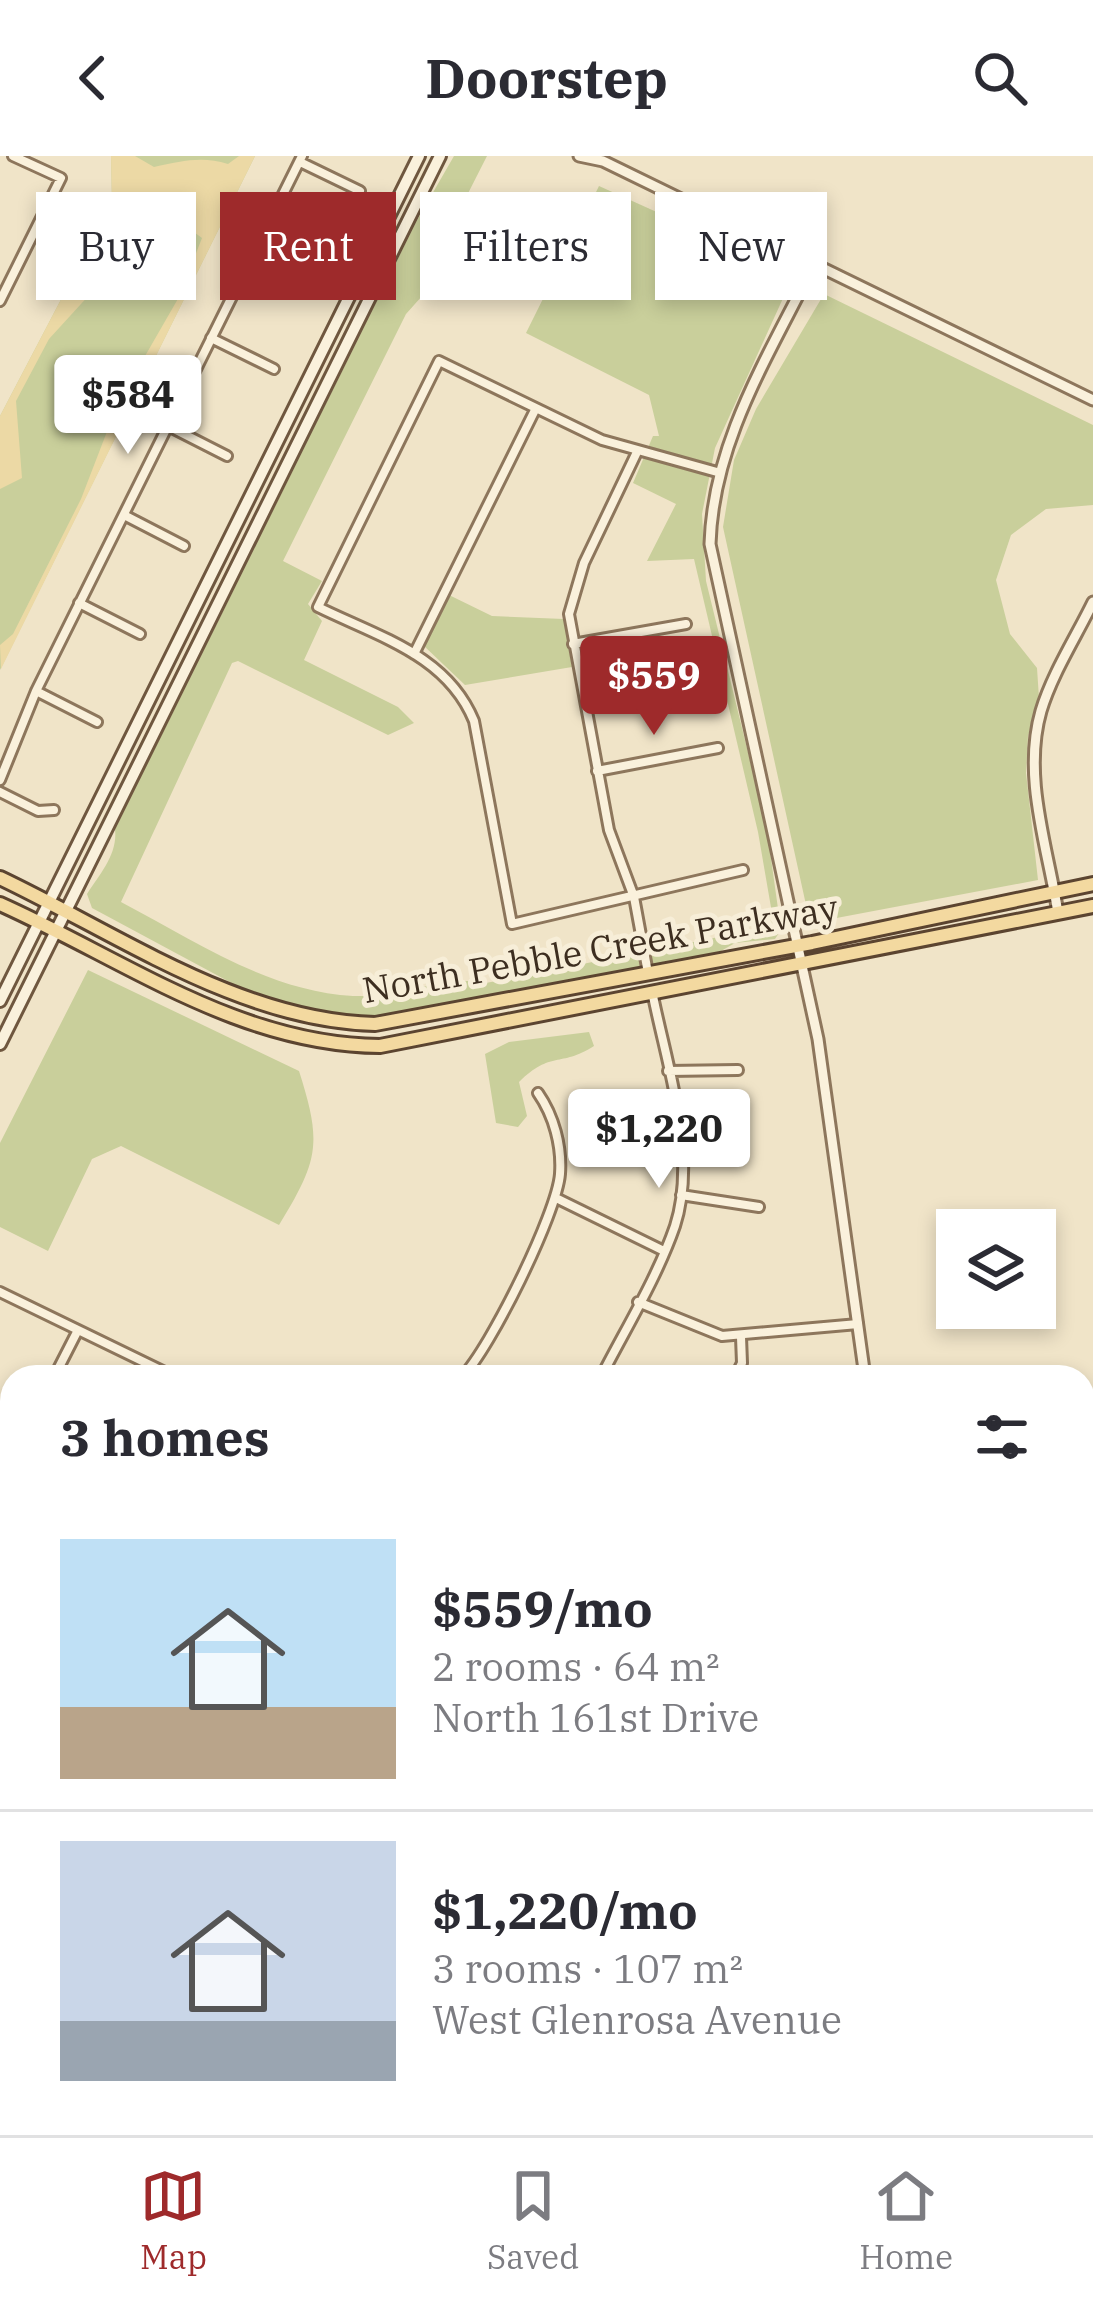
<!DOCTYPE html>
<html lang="en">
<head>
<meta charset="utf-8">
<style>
  :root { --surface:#fff; --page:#f2f2f3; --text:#2b2b33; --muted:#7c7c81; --line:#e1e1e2; --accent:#9e2a2b }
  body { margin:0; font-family:"IBM Plex Serif",serif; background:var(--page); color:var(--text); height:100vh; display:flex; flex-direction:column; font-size:45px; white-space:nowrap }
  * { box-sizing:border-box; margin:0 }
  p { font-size:39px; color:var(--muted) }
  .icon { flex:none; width:66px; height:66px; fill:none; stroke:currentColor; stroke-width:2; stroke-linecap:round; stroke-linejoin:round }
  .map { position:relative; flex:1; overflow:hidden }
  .drawer { position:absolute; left:0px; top:1209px; width:1095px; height:771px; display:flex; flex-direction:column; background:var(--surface); border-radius:36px 36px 0 0; box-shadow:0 6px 18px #0003 }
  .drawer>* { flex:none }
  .top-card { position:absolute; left:36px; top:36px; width:1023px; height:108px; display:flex; gap:24px }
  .tools { position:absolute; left:936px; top:1053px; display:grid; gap:24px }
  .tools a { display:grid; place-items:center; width:120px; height:120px; border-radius:0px; background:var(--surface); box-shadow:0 6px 18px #0003; font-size:60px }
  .price { position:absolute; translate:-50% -102px; padding:0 27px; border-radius:12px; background:#fff; color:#222; font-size:39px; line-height:78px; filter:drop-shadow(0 3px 6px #0008) }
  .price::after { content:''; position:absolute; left:50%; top:72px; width:36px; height:27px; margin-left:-18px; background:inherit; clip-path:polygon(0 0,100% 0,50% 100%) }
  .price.active { background:var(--accent); color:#fff }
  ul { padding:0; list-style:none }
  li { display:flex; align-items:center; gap:36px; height:300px; padding:0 60px }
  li+li { border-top:3px solid var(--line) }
  li span { display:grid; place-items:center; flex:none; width:336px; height:240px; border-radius:0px; color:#555 }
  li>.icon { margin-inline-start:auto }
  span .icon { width:144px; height:144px; fill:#fffc; stroke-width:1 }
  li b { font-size:51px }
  h2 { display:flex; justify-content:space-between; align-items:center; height:144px; padding:0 60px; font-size:51px }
  .chip { padding:0 42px; border-radius:0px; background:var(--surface); box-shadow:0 6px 18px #0003; font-size:42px; line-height:108px }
  .chip.active { background:var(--accent); color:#fff }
  header { display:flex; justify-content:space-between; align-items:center; height:156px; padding:0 60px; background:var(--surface); font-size:54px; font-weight:700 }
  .menu { display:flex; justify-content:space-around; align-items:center; height:168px; border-top:3px solid var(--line); background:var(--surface); font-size:33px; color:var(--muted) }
  .menu a { display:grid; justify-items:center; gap:6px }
  .menu .active { color:var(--accent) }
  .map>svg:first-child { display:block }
</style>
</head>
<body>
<header><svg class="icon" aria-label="back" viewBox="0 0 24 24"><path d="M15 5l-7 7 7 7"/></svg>Doorstep<svg class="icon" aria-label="search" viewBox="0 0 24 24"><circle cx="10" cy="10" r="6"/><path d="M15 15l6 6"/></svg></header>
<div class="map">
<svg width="1093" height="1979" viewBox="0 0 1093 1979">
  <rect width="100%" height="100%" fill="#f0e4c8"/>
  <path fill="#c9cf9b" d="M111 0H255L0 514V260L112 46Z
    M454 0H487L423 126 431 130 406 158 283 405 322 425 308 448 322 465 304 504 398 551 414 567 388 579 238 505 232 507 121 746C195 785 268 835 353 840 398 842 450 818 486 827L769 771 773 763 758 676 694 403 647 405 676 348 633 327 653 280H659L649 239 526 177 599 30 794 118 715 292 702 358 706 425 767 674 781 774 775 783 735 787 714 799 385 861H349L309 856 252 838 92 752 87 738C100 718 118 698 115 673L416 66Z
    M824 138 1093 269V349L1046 353 1011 379 996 424 1010 478 1037 512 1039 542 1028 580 1026 617 1038 724 810 767 723 371 734 304 756 253Z
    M449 439 492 460 564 463 572 511 465 529 424 490Z
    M88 814 299 915C322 987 319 1004 279 1069L121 990 92 1003 48 1095 0 1071V987Z
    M589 876 594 890C559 912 552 894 519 926L527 960 518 971 496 967 485 898 509 886Z
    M211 1968H406L419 1975 432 1968H486L491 1979H226Z
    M637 1968H700L737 1978 740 1968H856L857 1979H635Z"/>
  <path fill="#ecd9a5" d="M111 0H135L154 11C182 5 202 0 228 8L239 0H255L1 513 0 489 13 478 81 343 118 247 179 141 202 82 187 71 164 91 123 102 49 183 16 245 22 322 0 333V260L112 46Z"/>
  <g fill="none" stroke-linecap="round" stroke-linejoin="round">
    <defs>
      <path id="minor" d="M300 6 360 35
        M256 95 318 124
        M0 145 61 22 13 0
        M211 182 274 213
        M168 270 227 300
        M637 296 584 407 569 458 609 674 634 741 648 817
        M717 316 602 284 439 205 318 451C379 481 447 499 474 565L512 768 743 714
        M124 359 184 390
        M79 447 140 478
        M573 488 686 468
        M414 498 536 252
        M36 535 97 566
        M597 615 718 592
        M0 624 36 535 302 0
        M0 636 38 655 54 654
        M668 915 738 914
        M681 1039 759 1051
        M556 1042 662 1094
        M0 1136 175 1221
        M638 1146 722 1180 858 1168
        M54 1221 78 1174
        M462 1221C490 1193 557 1057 560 1018 562 990 554 960 538 937
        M601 1221C626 1172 657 1122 675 1070 698 999 667 910 653 840
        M735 1221 742 1207 741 1181
        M1083 1280 1093 1285
        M0 1325 12 1306
        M0 1500 12 1484
        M0 1563 12 1569
        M0 1698 12 1686
        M0 1939 12 1944 0 1977"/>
      <path id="tertiary" d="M579 0 603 5 1093 244
        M814 108C770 198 713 285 710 388L818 883 865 1221
        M1058 757C1048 692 1022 621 1041 555 1052 518 1076 481 1093 446
        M0 1802 12 1808
        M76 1979 81 1968
        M881 1979 882 1968"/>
      <path id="secondary" d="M0 845 419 0
        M0 888 440 0"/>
      <path id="primary" d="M0 722C118 778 241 865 375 868L812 787 1093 728
        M0 748C125 804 239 889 380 890L1093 750"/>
    </defs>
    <use href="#minor" stroke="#8d765c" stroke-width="14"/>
    <use href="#tertiary" stroke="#8d765c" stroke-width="15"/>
    <use href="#secondary" stroke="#6f573f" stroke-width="16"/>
    <use href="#primary" stroke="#5b4430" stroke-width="18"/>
    <use href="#minor" stroke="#faf1dc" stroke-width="8"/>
    <use href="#tertiary" stroke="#faf1dc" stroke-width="9"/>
    <use href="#secondary" stroke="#faf1dc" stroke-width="10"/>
    <use href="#primary" stroke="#f3d9a0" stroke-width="12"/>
  </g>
  <g text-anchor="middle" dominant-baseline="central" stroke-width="10" stroke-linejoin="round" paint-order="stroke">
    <g font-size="36" fill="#3d2e20" stroke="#f7eed8">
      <text transform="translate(600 792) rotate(-10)">North Pebble Creek Parkway</text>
    </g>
  </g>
</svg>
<div class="tools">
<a><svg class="icon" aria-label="layers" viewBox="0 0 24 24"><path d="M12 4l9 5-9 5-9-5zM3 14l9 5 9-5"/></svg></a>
</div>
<b class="price" style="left:128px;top:301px">$584</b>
<b class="price active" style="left:654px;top:582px">$559</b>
<b class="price" style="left:659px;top:1035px">$1,220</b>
<div class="top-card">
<a class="chip">Buy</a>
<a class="chip active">Rent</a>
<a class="chip">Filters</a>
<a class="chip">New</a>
</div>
<section class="drawer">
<h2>3 homes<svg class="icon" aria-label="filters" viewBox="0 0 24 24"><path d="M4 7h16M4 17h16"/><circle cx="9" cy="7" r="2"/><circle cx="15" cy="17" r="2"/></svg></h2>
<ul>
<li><span style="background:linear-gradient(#bfe0f5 70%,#b9a48a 0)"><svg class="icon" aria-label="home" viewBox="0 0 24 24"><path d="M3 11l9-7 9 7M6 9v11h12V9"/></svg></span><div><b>$559/mo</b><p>2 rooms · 64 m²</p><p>North 161st Drive</p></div></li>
<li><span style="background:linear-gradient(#c9d6e8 75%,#9aa5b1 0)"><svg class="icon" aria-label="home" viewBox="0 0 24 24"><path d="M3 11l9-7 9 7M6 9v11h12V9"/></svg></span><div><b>$1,220/mo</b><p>3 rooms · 107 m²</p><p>West Glenrosa Avenue</p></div></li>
</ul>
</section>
</div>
<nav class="menu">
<a class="active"><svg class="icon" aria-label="map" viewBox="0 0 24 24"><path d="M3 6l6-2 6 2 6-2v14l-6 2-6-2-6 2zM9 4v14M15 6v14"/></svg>Map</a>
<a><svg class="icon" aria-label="saved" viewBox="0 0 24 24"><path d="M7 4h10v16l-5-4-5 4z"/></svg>Saved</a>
<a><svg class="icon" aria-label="home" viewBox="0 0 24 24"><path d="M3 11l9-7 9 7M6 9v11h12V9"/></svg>Home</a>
</nav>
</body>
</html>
